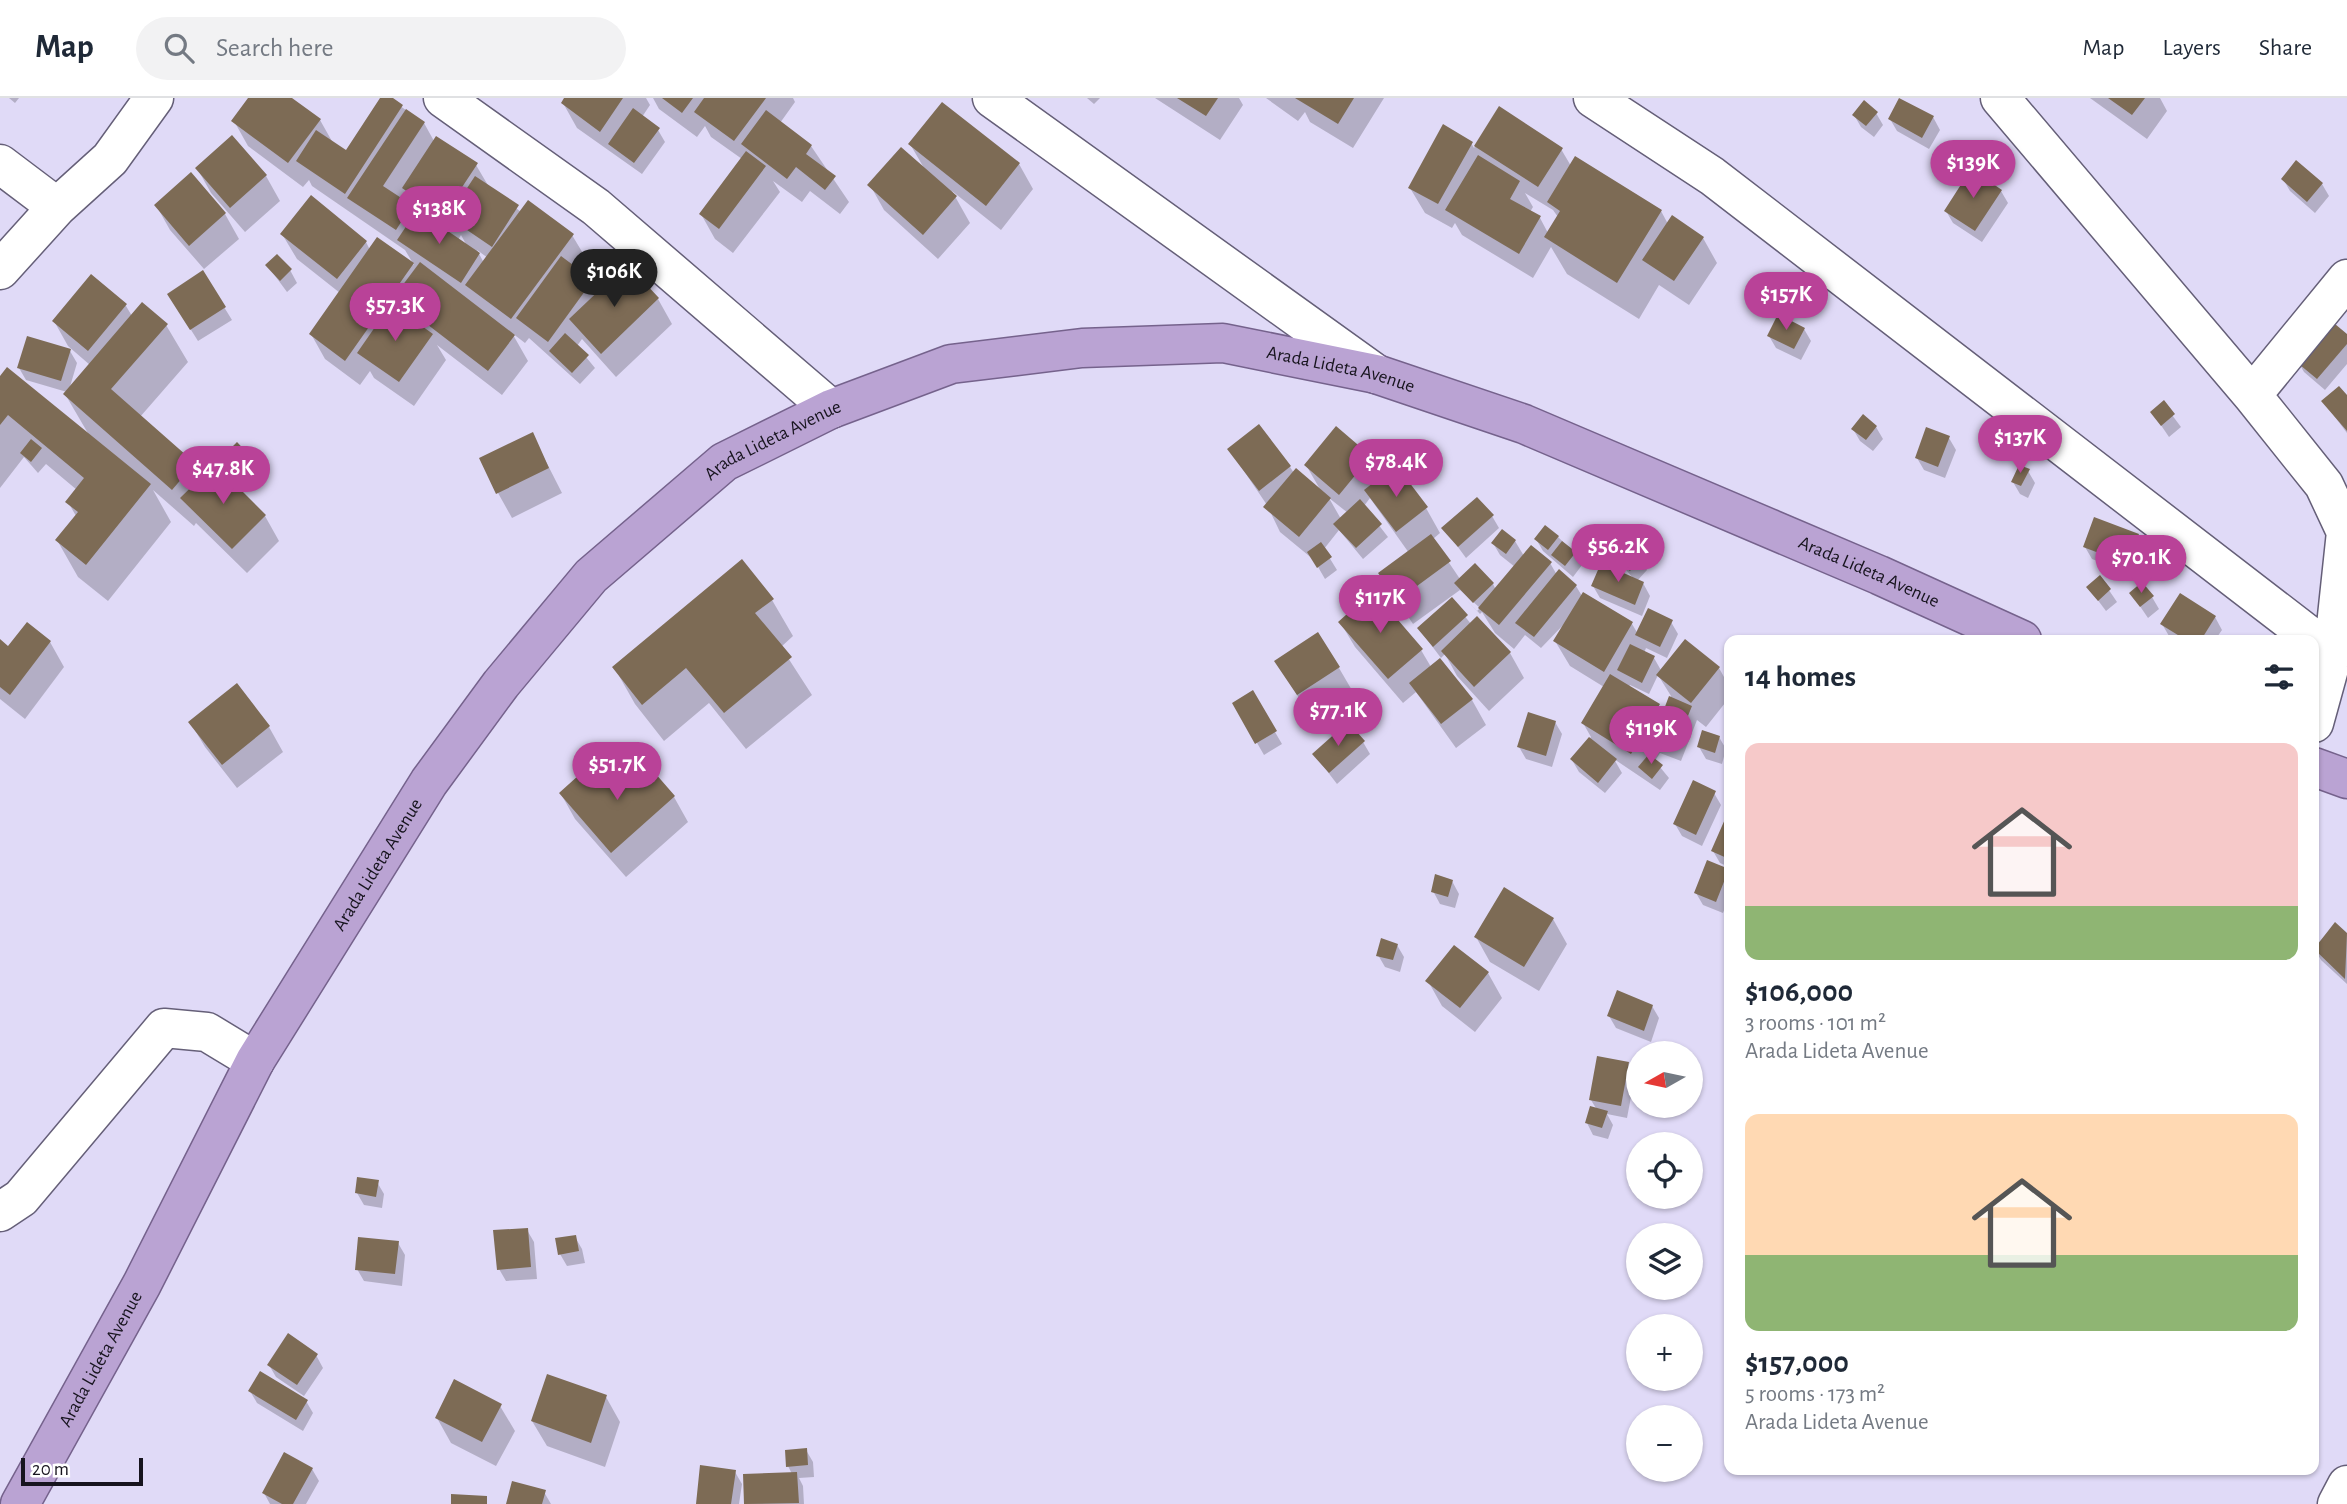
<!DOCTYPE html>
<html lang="en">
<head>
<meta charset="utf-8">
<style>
  :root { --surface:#fff; --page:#f2f2f3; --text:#1f2937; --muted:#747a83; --line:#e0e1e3; --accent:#b94298 }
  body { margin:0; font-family:"Alegreya Sans",sans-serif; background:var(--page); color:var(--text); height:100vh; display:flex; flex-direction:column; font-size:26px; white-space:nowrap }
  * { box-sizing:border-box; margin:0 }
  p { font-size:23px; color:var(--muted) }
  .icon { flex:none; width:38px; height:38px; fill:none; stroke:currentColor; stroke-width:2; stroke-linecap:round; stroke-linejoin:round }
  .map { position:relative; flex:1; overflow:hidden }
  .sheet { position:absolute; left:1724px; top:537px; width:595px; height:840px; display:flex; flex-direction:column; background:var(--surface); border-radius:14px; box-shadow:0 2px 5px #0004 }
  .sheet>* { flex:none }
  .needle { width:46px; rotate:261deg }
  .tools { position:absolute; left:1626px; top:943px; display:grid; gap:14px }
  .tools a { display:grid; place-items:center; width:77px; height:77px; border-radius:50%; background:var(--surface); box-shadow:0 2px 5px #0004; font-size:35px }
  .scale { position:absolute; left:21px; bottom:18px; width:122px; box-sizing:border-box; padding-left:7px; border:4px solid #17141e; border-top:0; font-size:19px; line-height:24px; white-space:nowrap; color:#17141e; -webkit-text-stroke:5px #fff; paint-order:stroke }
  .price { position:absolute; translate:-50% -60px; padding:0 16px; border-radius:24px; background:var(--accent); color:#fff; font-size:23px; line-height:46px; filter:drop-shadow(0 2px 4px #0008) }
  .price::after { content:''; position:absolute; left:50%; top:42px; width:21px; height:16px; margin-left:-10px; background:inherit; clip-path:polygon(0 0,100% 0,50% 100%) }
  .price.current { background:#222; color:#fff }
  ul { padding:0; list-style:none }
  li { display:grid; align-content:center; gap:14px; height:371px; padding:0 21px }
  li span { display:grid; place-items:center; height:217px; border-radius:14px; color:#555 }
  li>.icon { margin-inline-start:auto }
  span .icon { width:126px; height:126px; fill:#fffc; stroke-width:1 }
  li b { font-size:30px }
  h2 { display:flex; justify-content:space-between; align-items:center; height:84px; padding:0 21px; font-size:30px }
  header { display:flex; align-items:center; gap:42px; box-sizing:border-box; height:98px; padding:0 35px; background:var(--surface); border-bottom:2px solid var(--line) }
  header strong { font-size:33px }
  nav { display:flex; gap:38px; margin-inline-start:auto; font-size:24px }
  .search { width:490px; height:63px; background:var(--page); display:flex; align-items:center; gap:18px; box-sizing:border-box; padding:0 24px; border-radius:38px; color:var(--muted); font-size:26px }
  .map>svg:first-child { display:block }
</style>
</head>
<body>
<header>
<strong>Map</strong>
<div class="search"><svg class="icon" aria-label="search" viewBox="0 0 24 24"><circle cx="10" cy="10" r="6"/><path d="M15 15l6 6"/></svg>Search here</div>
<nav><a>Map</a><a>Layers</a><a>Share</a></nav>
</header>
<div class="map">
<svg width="2347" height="1406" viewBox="0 0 2347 1406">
  <rect width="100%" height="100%" fill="#e0daf7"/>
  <path fill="#0003" fill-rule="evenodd" d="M9 0H19L15 5Z
    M250 0H289L320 22 333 45 346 54 382 0H389L424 25 434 43 476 67 489 89 521 114 572 137 587 162 578 173 592 183 599 195 658 201 672 226 616 279 582 241 577 248 595 270 580 286 529 240 525 245 512 235 528 263 502 297 437 247 446 262 414 308 374 280 370 273 360 287 325 261 311 236 340 195 297 161 282 136 366 144 370 152 378 141 414 167 405 152 312 88 309 82 303 89 248 48 234 23ZM408 97 417 113 403 104ZM461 137 467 148 458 142ZM477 152 488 160 484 165Z
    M566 0H646L650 7 642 19 658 32 665 44 642 76 577 30 563 5Z
    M653 0H793L795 4 780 25 811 48 849 104 840 116 810 93 802 104 773 83 780 94 733 155 715 141 701 116 742 61 711 39 705 28 697 39 659 11Z
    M1087 0H1100L1094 6Z
    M1155 0H1239L1243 7 1220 42Z
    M1266 0H1384L1353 50 1310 24 1305 14 1298 23Z
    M2090 0H2160L2167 13 2147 41Z
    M1500 11 1561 51 1571 68 1661 113 1668 126 1703 140 1717 165 1689 207 1659 187 1639 221 1567 176 1551 149 1533 180 1462 137 1455 125 1452 130 1425 115 1410 90 1471 45 1474 50ZM1525 95 1553 112 1558 119 1548 135 1540 120 1530 114 1533 109Z
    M1876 15 1883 27 1874 39 1861 29 1854 17Z
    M1933 19 1940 32 1929 51 1897 33 1890 21Z
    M231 39 266 78 280 103 245 134 211 95 197 70Z
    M910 46 1019 66 1033 91 1001 132 952 93 970 125 938 161 884 112 870 87 924 70Z
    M2283 81 2322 86 2329 98 2315 115 2290 93Z
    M2001 93 2008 105 1982 144 1953 125 1946 113Z
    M156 107 225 116 239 141 204 171 170 132Z
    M267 167 290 172 297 185 287 194Z
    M203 175 232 222 198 243 176 208Z
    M92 178 126 208 132 218 166 227 188 264 140 319 194 366 202 380 265 418 279 443 247 475 196 425 194 428 153 392 171 424 108 503 78 479 57 442 76 418 68 404 77 392 46 366 38 375 24 359 0 390V281L89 337 65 296 67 294 26 282 19 270 70 253 77 265 69 292 90 267 68 248 54 223Z
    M1804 231 1811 243 1801 262 1776 250 1769 238Z
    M2347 239V266L2325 292 2304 274 2297 262Z
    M2347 300V335L2323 303Z
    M2163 305 2181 329 2169 339 2152 314Z
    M1876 329 1883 341 1873 353 1860 343 1853 331Z
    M532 336 562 395 512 420 498 395Z
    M1949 340 1956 352 1945 380 1924 372 1917 360Z
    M1229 351 1290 369 1294 375 1321 393 1306 367 1370 359 1382 380 1426 410 1440 435 1433 441 1460 481 1493 486 1496 492 1515 469 1500 457 1493 445 1502 433 1515 443 1524 458 1550 465 1557 477 1576 488 1582 498 1632 526 1638 536 1671 524 1678 536 1667 560 1646 550 1644 555 1654 560 1662 574 1719 570 1729 588V600L1706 629 1697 622 1681 663 1660 655 1655 663 1669 680 1660 692 1614 661 1622 675 1605 695 1579 674 1572 662 1591 639 1583 625 1604 589 1570 568 1555 543 1568 522 1541 550 1525 537 1514 551 1495 535 1482 514 1480 516 1462 497 1477 513 1480 510 1460 492 1413 526 1380 476 1409 455 1370 400 1364 408 1388 439 1363 461 1339 432 1324 451 1337 472 1325 481 1314 462 1280 434 1267 407ZM1329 400 1348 415 1341 421ZM1658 577 1671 598 1664 616 1659 608 1629 589 1630 587 1649 596Z
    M228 356 251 361 258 373 248 382Z
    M2028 373 2035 385 2028 400 2020 396 2013 384Z
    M1492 418 1499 430 1466 460 1444 430Z
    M2138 437 2145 450 2135 477 2092 461 2085 449Z
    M1558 439 1575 455 1582 467 1573 479 1543 453 1536 441Z
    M1640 459 1647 472 1637 483 1643 485 1650 498 1642 518 1600 500 1593 488 1632 479 1617 461Z
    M2100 479 2117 504 2106 513 2088 489Z
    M2131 495 2152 499 2159 511 2148 520Z
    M2180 498 2215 519 2222 532 2215 542H2176L2169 538 2162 526Z
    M772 502 793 538 781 549 812 597 746 651 709 605 664 643 635 606 614 569Z
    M1452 502 1471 526 1477 521 1510 555 1524 580 1489 613 1457 578 1445 556 1441 560 1419 531Z
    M1340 524 1421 552 1431 569 1472 602 1486 627 1456 650 1416 594 1403 605 1355 549Z
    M0 544 9 550 50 544 64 569 25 621 0 601Z
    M1276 563 1339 570 1353 594 1312 621Z
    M1252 595 1282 646 1264 657 1234 605Z
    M190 624 269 629 283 654 237 690 205 649Z
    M1555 624 1562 636 1552 669 1526 661 1519 649Z
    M1719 639 1726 651 1722 666 1706 661 1699 649Z
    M1363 644 1370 656 1337 686 1314 656Z
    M641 662 674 699 688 724 626 779 575 721 561 696 607 692Z
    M1714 695 1721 707 1702 748 1682 738 1675 726Z
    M1729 717V769L1720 765 1713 753Z
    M1728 773 1729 800 1723 815 1703 807 1696 795Z
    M1452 783 1459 796 1455 810 1440 806 1433 793Z
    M1553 821 1567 846 1539 893 1490 864 1476 839Z
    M2335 826 2347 837V886L2321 862 2314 850Z
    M1397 847 1404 859 1400 874 1385 869 1378 857Z
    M1488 875 1502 900 1475 934 1442 908 1428 883Z
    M1652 908 1659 920 1651 944 1616 930 1609 918Z
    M1628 966 1635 978 1627 1020 1607 1016 1613 1027 1608 1041 1593 1037 1587 1025 1597 1012 1591 1002Z
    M377 1084 384 1096 382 1110 364 1107 357 1095Z
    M527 1132 534 1144 537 1181 506 1183 499 1171Z
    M575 1139 582 1151 585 1165 567 1168 560 1156Z
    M398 1145 405 1157 402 1188 364 1183 357 1171Z
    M316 1257 323 1270 304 1298 276 1279 269 1267Z
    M250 1293 306 1303 313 1315 303 1333 257 1305Z
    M606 1299 620 1324 605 1369 547 1348 532 1323Z
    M500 1308 515 1333 496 1368 451 1345 437 1320Z
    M806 1352 813 1364 814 1379 799 1380 803 1388 804 1406H746L745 1378 792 1376 788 1368Z
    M312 1371 319 1383 306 1406H270L264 1395Z
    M735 1374 742 1386 739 1406H697Z
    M544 1394 551 1406H508Z"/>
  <path fill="#7d6b55" d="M248 0H292L321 21 288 65 231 23Z
    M380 0H393L403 7 345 96 296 63 316 32 346 52Z
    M564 0H623L600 34 561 5Z
    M662 0H693L682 15Z
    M704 0H766L734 43 694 14Z
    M1177 0H1218L1206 18Z
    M1295 0H1354L1338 26Z
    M1899 0 1934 18 1922 40 1888 21Z
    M2108 0H2145L2132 17Z
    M1864 2 1878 14 1866 28 1852 17Z
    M942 4 1020 65 986 108 908 46Z
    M1499 8 1563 50 1538 89 1474 48Z
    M633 10 660 30 634 65 608 46Z
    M406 11 425 24 383 88 412 107 396 132 347 100Z
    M766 12 812 47 806 56 836 78 825 92 796 69 787 81 741 46Z
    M1443 26 1473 44 1438 106 1408 90Z
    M232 37 267 77 230 110 195 70Z
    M436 38 478 65 443 118 402 90Z
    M901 49 957 98 923 137 867 87Z
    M746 53 766 68 719 131 699 116Z
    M1478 57 1520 83 1510 101 1541 118 1519 156 1445 112Z
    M1575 58 1662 112 1617 185 1544 139 1560 113 1547 104Z
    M2296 62 2323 85 2307 104 2281 81Z
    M1971 71 2002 92 1975 133 1944 113Z
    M191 74 226 115 189 148 154 107Z
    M475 78 519 107 492 149 448 119Z
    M311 97 367 143 337 181 280 136Z
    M528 102 574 136 511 221 465 187Z
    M417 112 480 155 461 185 397 142Z
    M1672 117 1704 139 1674 183 1642 162Z
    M377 139 414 165 345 263 309 236Z
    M277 156 292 171 280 183 265 167Z
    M561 158 593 182 548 244 516 220Z
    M420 164 515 237 488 273 393 200Z
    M627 166 659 200 601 256 569 221Z
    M203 172 226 209 190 232 167 196Z
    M91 176 127 206 88 253 52 223Z
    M142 204 168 226 111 291 195 365 172 392 63 296Z
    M391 206 433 236 399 284 357 255Z
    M1778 216 1805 230 1794 251 1767 238Z
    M2329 221 2347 236V246L2317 281 2294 262Z
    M565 235 589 257 572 275 549 253Z
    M27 238 71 251 61 283 17 270Z
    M7 269 151 386 86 467 55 442 78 414 65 404 84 380 8 317 0 327V278Z
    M2339 288 2347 297V333L2321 303Z
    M2164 302 2175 316 2161 328 2150 314Z
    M1863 316 1877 328 1866 342 1851 331Z
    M1259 326 1291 368 1259 393 1227 351Z
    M1336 328 1371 358 1339 397 1304 367Z
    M1926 329 1950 338 1938 369 1915 360Z
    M533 334 549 370 496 396 479 360Z
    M31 341 42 350 31 364 20 355Z
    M237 344 252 360 240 371 225 356Z
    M215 366 266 417 232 451 180 400Z
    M1396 367 1428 409 1396 434 1364 392Z
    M2019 367 2030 371 2021 388 2011 384Z
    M1296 370 1331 400 1299 439 1263 409Z
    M1477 399 1494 417 1458 449 1441 430Z
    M1360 401 1382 426 1356 450 1333 426Z
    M2094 419 2139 436 2128 466 2083 449Z
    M1545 427 1559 438 1548 452 1534 441Z
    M1502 431 1516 442 1506 456 1491 445Z
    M1431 436 1451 463 1398 502 1378 475Z
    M1562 443 1576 454 1565 468 1551 457Z
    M1321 444 1332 459 1317 470 1307 454Z
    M1531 447 1552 464 1499 527 1478 510Z
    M1627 447 1641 458 1630 473 1615 461Z
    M742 461 774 501 755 515 792 559 724 615 686 570 642 607 612 569Z
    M1475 465 1494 485 1473 505 1454 485Z
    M1601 465 1644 484 1635 507 1591 488Z
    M1559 471 1577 487 1534 539 1515 525Z
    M2100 477 2111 491 2098 503 2086 489Z
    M2142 484 2154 498 2140 509 2129 495Z
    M1373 493 1423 551 1388 581 1338 524Z
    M1583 494 1633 524 1604 574 1553 543Z
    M2180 495 2216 518 2201 542H2186L2160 526Z
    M1452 499 1468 517 1433 549 1417 530Z
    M1648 510 1673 522 1660 549 1635 537Z
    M1477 518 1511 554 1474 589 1441 553Z
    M27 524 51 543 10 597 0 589V541L8 548Z
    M1318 534 1340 569 1297 597 1274 563Z
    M1685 541 1720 569 1691 605 1656 577Z
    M1630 546 1655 558 1642 585 1617 572Z
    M1440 560 1473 601 1441 626 1409 585Z
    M1610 576 1660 606 1631 656 1581 625Z
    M237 585 270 628 222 667 188 624Z
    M1253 592 1277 633 1255 646 1232 605Z
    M1669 598 1692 608 1674 652 1652 643Z
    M1528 614 1556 623 1546 658 1517 649Z
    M1348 624 1365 643 1329 675 1312 656Z
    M1702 632 1720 638 1715 655 1697 649Z
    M1589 639 1617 661 1598 685 1570 661Z
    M1649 656 1663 667 1652 681 1638 669Z
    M641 659 675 698 611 755 559 695 589 668 608 690Z
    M1693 682 1716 693 1696 737 1673 726Z
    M1729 712V761L1711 753Z
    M1707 762 1729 771 1716 804 1694 795Z
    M1435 776 1453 782 1448 799 1431 794Z
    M1504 789 1554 820 1524 869 1474 839Z
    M2335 824 2347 835 2345 881 2314 851Z
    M1381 840 1398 846 1393 862 1376 858Z
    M1454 847 1489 874 1460 910 1425 883Z
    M1617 892 1653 907 1644 933 1607 918Z
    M1597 958 1629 964 1621 1008 1589 1002Z
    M1590 1008 1608 1013 1602 1030 1585 1025Z
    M357 1079 379 1082 376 1099 355 1095Z
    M528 1130 531 1169 497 1172 493 1132Z
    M576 1137 579 1153 558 1157 555 1140Z
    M358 1139 399 1143 395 1176 355 1172Z
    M288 1235 318 1256 297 1287 267 1267Z
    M260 1273 308 1302 296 1322 248 1293Z
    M547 1276 607 1297 591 1345 531 1323Z
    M454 1281 502 1306 482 1344 435 1320Z
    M807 1350 808 1367 786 1369 785 1352Z
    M284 1354 313 1370 293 1406H282L262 1395Z
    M700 1367 736 1372 731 1406H696Z
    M797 1374 799 1405 744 1406 743 1376Z
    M512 1383 546 1392 542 1406H506Z
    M451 1396 487 1398V1406H451Z"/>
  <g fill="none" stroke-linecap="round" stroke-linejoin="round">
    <defs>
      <path id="minor" d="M443 0 596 109 831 311
        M992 0 1376 276
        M1593 0 1712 78 2333 556
        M2000 0 2252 297
        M0 66 57 109
        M0 172 57 109 110 61 154 0
        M2314 625 2333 556 2346 434 2324 387 2252 297 2347 181
        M0 1114 21 1100 164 930 207 934 255 963
        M2337 1406 2347 1387"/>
      <g id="trunk">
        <path d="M2314 669 2347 681"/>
        <path id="s1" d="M20 1406 142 1186 255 963 429 684 501 586 591 478 724 364 831 311 951 266 1082 250 1223 245 1376 276 1524 326 1879 477 2022 542"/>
      </g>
    </defs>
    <use href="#minor" stroke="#655f78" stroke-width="41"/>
    <use href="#trunk" stroke="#75628c" stroke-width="41"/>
    <use href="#minor" stroke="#fff" stroke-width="38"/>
    <use href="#trunk" stroke="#baa3d3" stroke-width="38"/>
  </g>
  <g text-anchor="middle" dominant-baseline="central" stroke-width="7" stroke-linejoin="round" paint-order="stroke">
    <g font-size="19" fill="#17141e" stroke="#fff">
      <text stroke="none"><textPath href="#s1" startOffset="1909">Arada Lideta Avenue</textPath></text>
      <text stroke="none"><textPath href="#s1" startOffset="1321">Arada Lideta Avenue</textPath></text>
      <text stroke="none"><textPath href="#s1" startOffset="2476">Arada Lideta Avenue</textPath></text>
      <text stroke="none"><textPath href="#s1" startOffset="733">Arada Lideta Avenue</textPath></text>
      <text stroke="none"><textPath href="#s1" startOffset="166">Arada Lideta Avenue</textPath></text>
    </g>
  </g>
</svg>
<div class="tools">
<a><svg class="needle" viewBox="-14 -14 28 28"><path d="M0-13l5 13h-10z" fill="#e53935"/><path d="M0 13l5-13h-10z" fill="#747a83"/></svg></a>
<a><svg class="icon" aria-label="locate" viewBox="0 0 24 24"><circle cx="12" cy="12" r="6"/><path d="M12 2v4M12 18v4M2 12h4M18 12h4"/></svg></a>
<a><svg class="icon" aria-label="layers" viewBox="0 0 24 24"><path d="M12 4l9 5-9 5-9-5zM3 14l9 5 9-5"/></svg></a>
<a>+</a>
<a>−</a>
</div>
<div class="scale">20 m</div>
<b class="price" style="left:1973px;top:102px">$139K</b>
<b class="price" style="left:439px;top:148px">$138K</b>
<b class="price current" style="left:614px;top:211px">$106K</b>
<b class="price" style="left:1786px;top:234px">$157K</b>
<b class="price" style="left:395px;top:245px">$57.3K</b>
<b class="price" style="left:2020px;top:377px">$137K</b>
<b class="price" style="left:1396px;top:401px">$78.4K</b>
<b class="price" style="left:223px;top:408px">$47.8K</b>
<b class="price" style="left:1618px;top:486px">$56.2K</b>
<b class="price" style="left:2141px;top:497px">$70.1K</b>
<b class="price" style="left:1380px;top:537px">$117K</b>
<b class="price" style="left:1338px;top:650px">$77.1K</b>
<b class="price" style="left:1651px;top:668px">$119K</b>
<b class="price" style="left:617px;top:704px">$51.7K</b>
<section class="sheet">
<h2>14 homes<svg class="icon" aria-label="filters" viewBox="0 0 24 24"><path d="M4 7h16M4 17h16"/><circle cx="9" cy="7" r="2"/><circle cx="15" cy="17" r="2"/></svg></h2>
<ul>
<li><span style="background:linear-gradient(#f6c9c9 75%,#8fb573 0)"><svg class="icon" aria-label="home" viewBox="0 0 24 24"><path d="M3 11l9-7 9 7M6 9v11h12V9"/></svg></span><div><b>$106,000</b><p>3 rooms · 101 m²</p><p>Arada Lideta Avenue</p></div></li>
<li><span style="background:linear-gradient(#ffd9b3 65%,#8fb573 0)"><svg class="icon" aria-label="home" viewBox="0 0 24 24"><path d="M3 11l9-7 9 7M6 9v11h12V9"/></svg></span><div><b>$157,000</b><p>5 rooms · 173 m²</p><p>Arada Lideta Avenue</p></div></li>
</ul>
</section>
</div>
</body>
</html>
